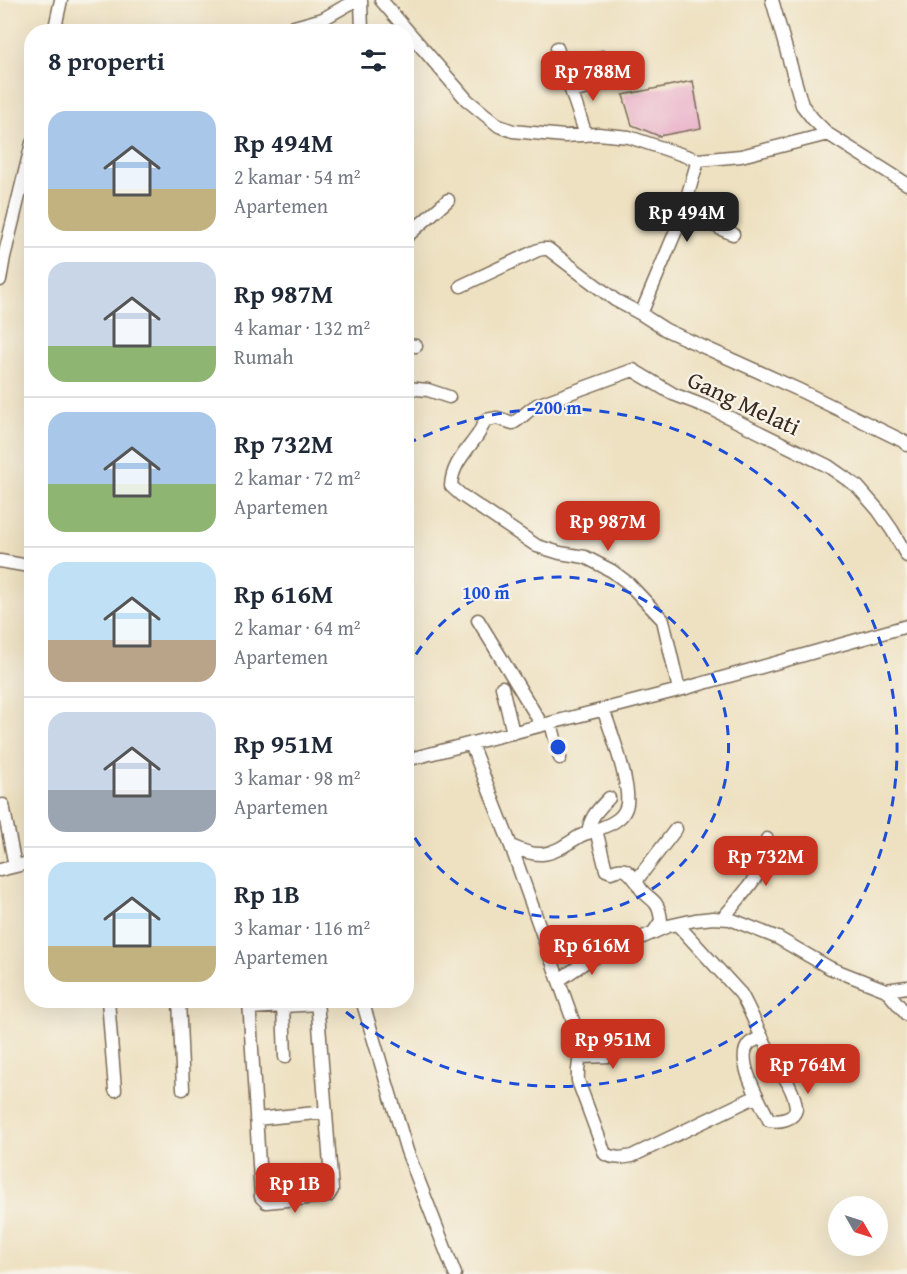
<!DOCTYPE html>
<html lang="id">
<head>
<meta charset="utf-8">
<style>
  :root { --surface:#fff; --page:#f2f2f3; --text:#1f2937; --muted:#747a83; --line:#e0e1e3; --accent:#c8321e }
  body { margin:0; font-family:"Gentium Book Plus",serif; background:var(--page); color:var(--text); height:100vh; display:flex; flex-direction:column; font-size:22px; white-space:nowrap }
  * { box-sizing:border-box; margin:0 }
  p { font-size:20px; color:var(--muted) }
  .icon { flex:none; width:33px; height:33px; fill:none; stroke:currentColor; stroke-width:2; stroke-linecap:round; stroke-linejoin:round }
  .map { position:relative; flex:1; overflow:hidden }
  .sheet { position:absolute; left:24px; top:24px; width:390px; height:984px; display:flex; flex-direction:column; background:var(--surface); border-radius:24px; box-shadow:0 6px 24px #0002 }
  .sheet>* { flex:none }
  .needle { width:39px; rotate:129deg }
  .tools { position:absolute; left:828px; top:1196px; display:grid; gap:12px }
  .tools a { display:grid; place-items:center; width:60px; height:60px; border-radius:50%; background:var(--surface); box-shadow:0 6px 24px #0002; font-size:30px }
  .price { position:absolute; translate:-50% -51px; padding:0 14px; border-radius:12px; background:var(--accent); color:#fff; font-size:20px; line-height:39px; filter:drop-shadow(0 2px 3px #0008) }
  .price::after { content:''; position:absolute; left:50%; top:36px; width:18px; height:14px; margin-left:-9px; background:inherit; clip-path:polygon(0 0,100% 0,50% 100%) }
  .price.selected { background:#222; color:#fff }
  ul { padding:0; list-style:none }
  li { display:flex; align-items:center; gap:18px; height:150px; padding:0 24px }
  li+li { border-top:2px solid var(--line) }
  li span { display:grid; place-items:center; flex:none; width:168px; height:120px; border-radius:18px; color:#555 }
  li>.icon { margin-inline-start:auto }
  span .icon { width:72px; height:72px; fill:#fffc; stroke-width:1 }
  li b { font-size:26px }
  h2 { display:flex; justify-content:space-between; align-items:center; height:72px; padding:0 24px; font-size:26px }
  .map>svg:first-child { display:block }
</style>
</head>
<body>
<div class="map">
<svg width="907" height="1274" viewBox="0 0 907 1274">
  <rect width="100%" height="100%" fill="#f7f3e8"/>
  <filter id="ink" filterUnits="userSpaceOnUse"><feTurbulence type="fractalNoise" baseFrequency=".0167" numOctaves="2"/><feDisplacementMap in="SourceGraphic" scale="12" xChannelSelector="R" yChannelSelector="G"/><feConvolveMatrix kernelMatrix="1 2 1 2 8 2 1 2 1" color-interpolation-filters="sRGB"/></filter>
  <filter id="wash" filterUnits="userSpaceOnUse"><feTurbulence type="fractalNoise" baseFrequency=".008" numOctaves="4" result="noise"/><feDisplacementMap in="SourceGraphic" scale="24" xChannelSelector="R" yChannelSelector="G"/><feGaussianBlur stdDeviation="1.35" result="paint"/><feColorMatrix in="noise" values="0 0 0 0 0 0 0 0 0 0 0 0 0 0 0 0 0 1.4 0 .05"/><feComposite in="paint" operator="in"/></filter>
  <g filter="url(#wash)">
    <rect width="100%" height="100%" fill="#eee1c1"/>
    <g id="blocks">
      <path fill="#e7a6c4" d="M693 81 701 128 659 136 632 125 623 95Z"/>
    </g>
  </g>
  <g filter="url(#ink)">
    <use href="#blocks" fill-opacity="0" stroke="#7a6a57" stroke-width="1.5"/>
    <g fill="none" stroke-linecap="round" stroke-linejoin="round">
      <defs>
        <path id="minor" d="M361 0 362 32
          M381 0 467 100 499 126 513 131 564 136 598 134 629 137 698 160 741 156 828 134
          M772 0 802 105 813 119 828 134 907 184
          M54 32 61 0
          M276 32 323 19 356 0
          M557 48 586 135
          M564 70 602 57
          M572 92 606 83
          M684 207 721 229 733 234
          M406 237 448 200
          M0 280 4 257 32 143
          M461 286 538 250 543 249H548L615 300 641 314 666 330 797 389 903 441 907 445
          M641 314 680 221 698 160
          M406 345 416 346
          M406 388 428 390 449 397
          M0 561 23 565 32 564
          M478 620 542 725
          M502 687 513 733
          M679 690 663 620 628 583 612 571 585 557 560 553 537 546 461 495 451 486C452 465 465 453 477 436 481 431 482 425 486 420L497 418 513 423C522 418 528 410 537 405L633 370 673 394 712 409 828 466 858 487 878 510 892 530 907 556
          M551 723 560 758
          M471 744 511 846 577 1032C578 1039 580 1046 580 1054 579 1063 577 1070 578 1081L605 1154C615 1159 622 1158 632 1156L757 1096
          M406 760 679 690 907 626
          M3 805 15 866
          M596 830 606 870 611 872C626 866 628 871 637 882
          M588 833C590 816 598 810 609 798
          M511 846C520 850 532 855 542 854 556 853 568 843 580 836 592 830 607 828 618 819 623 815 626 810 627 804 630 782 611 731 603 709
          M0 870 32 862
          M723 918C736 902 755 882 764 863 768 856 767 847 767 839
          M677 924 741 994C751 1011 757 1029 766 1045 774 1060 796 1091 796 1108 795 1120 778 1122 769 1120 762 1104 734 1060 749 1044 752 1041 758 1039 762 1037
          M542 932 578 948H612L632 942 668 926 695 920 713 918 730 919 778 938 830 968 886 990 907 1015
          M653 933 661 921C659 894 644 901 637 882L639 877 676 829
          M559 980 584 963 609 950
          M886 990 907 987
          M108 1000 115 1090
          M179 1000 183 1089
          M249 1000 261 1197 266 1202 328 1196 332 1190 317 1000
          M362 1000 407 1151 455 1274
          M283 1006 285 1057
          M250 1008 318 1004
          M580 1057 608 1056 638 1044
          M256 1119 326 1112"/>
      </defs>
      <use href="#minor" stroke="#7a6a57" stroke-width="15"/>
      <use href="#minor" stroke="#fff" stroke-width="12"/>
    </g>
  </g>
  <g fill="none" stroke="#1d4ed8" stroke-width="3" stroke-dasharray="10 8">
    <path d="M407 670A170 170 0 1 1 407 824"/>
    <path d="M407 444A339 339 0 1 1 333 1001"/>
  </g>
  <g text-anchor="middle" dominant-baseline="central" stroke-width="4.5" stroke-linejoin="round" paint-order="stroke">
    <g font-size="24" fill="#3b2a1e" stroke="#f7f3e8">
      <text transform="translate(744 403) rotate(25)">Gang Melati</text>
    </g>
  </g>
  <circle cx="558" cy="747" r="9" fill="#1d4ed8" stroke="#f7f3e8" stroke-width="3"/>
  <g font-size="18" text-anchor="middle" font-weight="bold" fill="#1d4ed8" stroke="#f7f3e8" stroke-width="4.5" stroke-linejoin="round" paint-order="stroke">
    <text x="558" y="414">200 m</text>
    <text x="486" y="599">100 m</text>
  </g>
</svg>
<div class="tools">
<a><svg class="needle" viewBox="-14 -14 28 28"><path d="M0-13l5 13h-10z" fill="#e53935"/><path d="M0 13l5-13h-10z" fill="#747a83"/></svg></a>
</div>
<b class="price" style="left:593px;top:102px">Rp 788M</b>
<b class="price selected" style="left:687px;top:243px">Rp 494M</b>
<b class="price" style="left:608px;top:552px">Rp 987M</b>
<b class="price" style="left:766px;top:887px">Rp 732M</b>
<b class="price" style="left:592px;top:976px">Rp 616M</b>
<b class="price" style="left:613px;top:1070px">Rp 951M</b>
<b class="price" style="left:808px;top:1095px">Rp 764M</b>
<b class="price" style="left:295px;top:1214px">Rp 1B</b>
<section class="sheet">
<h2>8 properti<svg class="icon" aria-label="filters" viewBox="0 0 24 24"><path d="M4 7h16M4 17h16"/><circle cx="9" cy="7" r="2"/><circle cx="15" cy="17" r="2"/></svg></h2>
<ul>
<li><span style="background:linear-gradient(#a9c7e8 65%,#c2b280 0)"><svg class="icon" aria-label="home" viewBox="0 0 24 24"><path d="M3 11l9-7 9 7M6 9v11h12V9"/></svg></span><div><b>Rp 494M</b><p>2 kamar · 54 m²</p><p>Apartemen</p></div></li>
<li><span style="background:linear-gradient(#c9d6e8 70%,#8fb573 0)"><svg class="icon" aria-label="home" viewBox="0 0 24 24"><path d="M3 11l9-7 9 7M6 9v11h12V9"/></svg></span><div><b>Rp 987M</b><p>4 kamar · 132 m²</p><p>Rumah</p></div></li>
<li><span style="background:linear-gradient(#a9c7e8 60%,#8fb573 0)"><svg class="icon" aria-label="home" viewBox="0 0 24 24"><path d="M3 11l9-7 9 7M6 9v11h12V9"/></svg></span><div><b>Rp 732M</b><p>2 kamar · 72 m²</p><p>Apartemen</p></div></li>
<li><span style="background:linear-gradient(#bfe0f5 65%,#b9a48a 0)"><svg class="icon" aria-label="home" viewBox="0 0 24 24"><path d="M3 11l9-7 9 7M6 9v11h12V9"/></svg></span><div><b>Rp 616M</b><p>2 kamar · 64 m²</p><p>Apartemen</p></div></li>
<li><span style="background:linear-gradient(#c9d6e8 65%,#9aa5b1 0)"><svg class="icon" aria-label="home" viewBox="0 0 24 24"><path d="M3 11l9-7 9 7M6 9v11h12V9"/></svg></span><div><b>Rp 951M</b><p>3 kamar · 98 m²</p><p>Apartemen</p></div></li>
<li><span style="background:linear-gradient(#bfe0f5 70%,#c2b280 0)"><svg class="icon" aria-label="home" viewBox="0 0 24 24"><path d="M3 11l9-7 9 7M6 9v11h12V9"/></svg></span><div><b>Rp 1B</b><p>3 kamar · 116 m²</p><p>Apartemen</p></div></li>
</ul>
</section>
</div>
</body>
</html>
